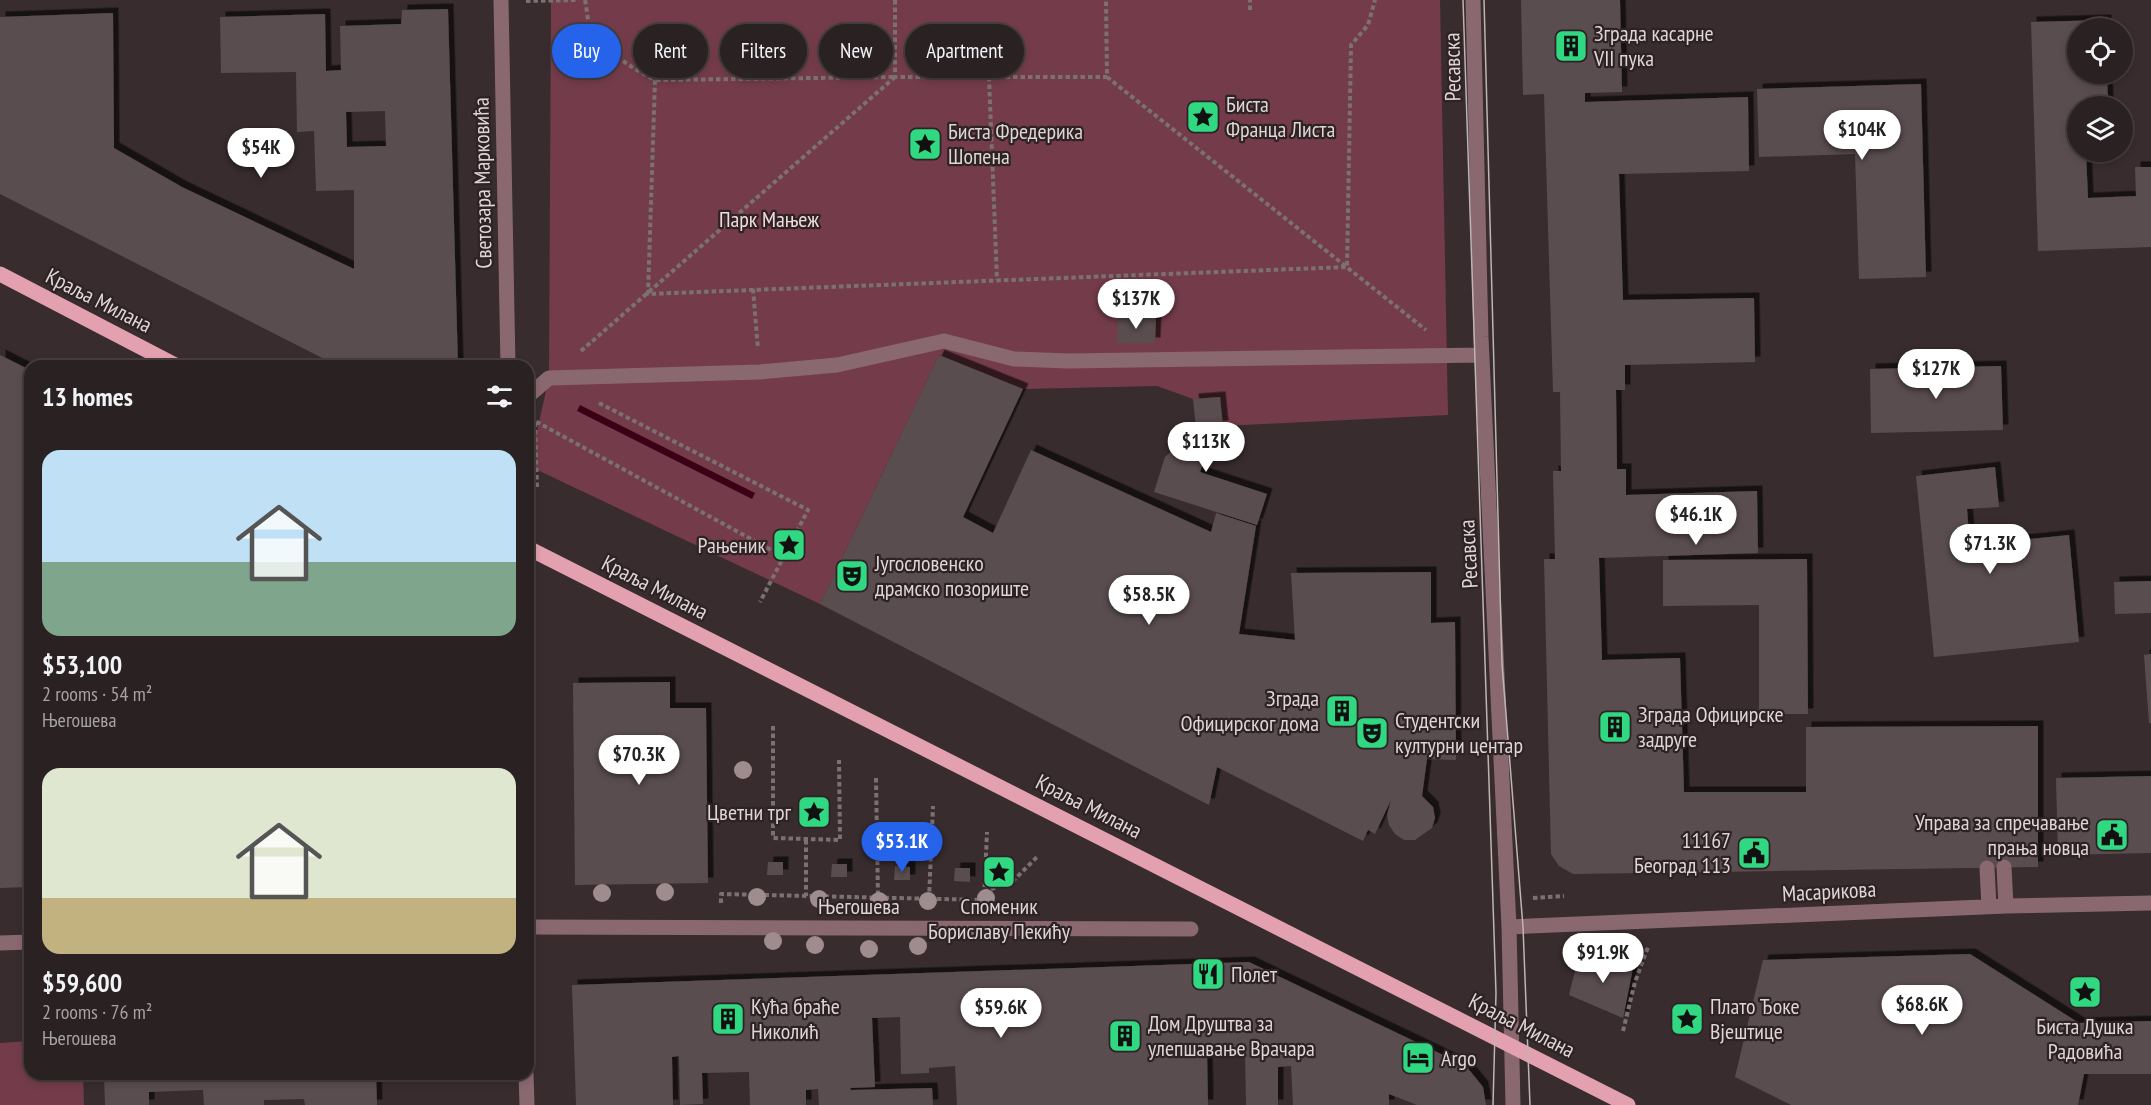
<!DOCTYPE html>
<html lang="en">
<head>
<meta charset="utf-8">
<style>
  :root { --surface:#2a2122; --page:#362e2f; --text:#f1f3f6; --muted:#a5a3a5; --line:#463e40; --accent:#2563eb }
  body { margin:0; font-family:"PT Sans Narrow",sans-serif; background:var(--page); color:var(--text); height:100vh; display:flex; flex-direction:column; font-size:22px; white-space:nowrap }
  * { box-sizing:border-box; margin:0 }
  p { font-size:20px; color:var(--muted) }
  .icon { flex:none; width:33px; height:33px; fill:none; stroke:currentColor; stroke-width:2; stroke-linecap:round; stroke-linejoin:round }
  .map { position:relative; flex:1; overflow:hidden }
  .panel { position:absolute; left:24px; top:360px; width:510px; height:720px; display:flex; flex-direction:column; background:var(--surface); border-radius:18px; box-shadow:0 3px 9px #0003,0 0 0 2px var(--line) }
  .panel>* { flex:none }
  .hud { position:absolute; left:552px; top:24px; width:570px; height:54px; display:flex; gap:12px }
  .tools { position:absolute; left:2067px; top:18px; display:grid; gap:12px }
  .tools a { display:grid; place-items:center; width:66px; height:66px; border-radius:50%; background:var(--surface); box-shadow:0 3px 9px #0003,0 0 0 2px var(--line); font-size:30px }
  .price { position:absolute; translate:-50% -51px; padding:0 14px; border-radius:21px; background:#fff; color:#222; font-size:20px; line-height:39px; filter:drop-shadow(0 2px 3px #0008) }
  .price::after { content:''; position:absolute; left:50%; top:36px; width:18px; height:14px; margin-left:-9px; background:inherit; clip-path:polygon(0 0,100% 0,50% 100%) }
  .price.current { background:var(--accent); color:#fff }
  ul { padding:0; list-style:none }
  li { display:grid; align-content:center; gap:12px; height:318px; padding:0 18px }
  li span { display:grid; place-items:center; height:186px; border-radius:18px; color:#555 }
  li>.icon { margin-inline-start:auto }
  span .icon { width:108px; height:108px; fill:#fffc; stroke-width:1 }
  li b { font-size:26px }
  h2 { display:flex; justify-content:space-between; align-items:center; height:72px; padding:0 18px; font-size:26px }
  .tag { padding:0 21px; border-radius:27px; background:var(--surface); box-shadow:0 3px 9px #0003,0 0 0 2px var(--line); font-size:21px; line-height:54px }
  .tag.current { background:var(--accent); color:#fff }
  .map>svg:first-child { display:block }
</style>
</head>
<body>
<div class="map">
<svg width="2151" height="1105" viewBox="0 0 2151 1105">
  <defs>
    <filter id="shadow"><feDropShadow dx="5.5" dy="-5.5" stdDeviation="0" flood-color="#0009"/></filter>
  </defs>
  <rect width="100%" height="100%" fill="#382c2e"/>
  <path fill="#743c4a" d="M551 0H1440L1448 415 1223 426 1220 397 1193 399 1157 386 1023 389 939 355 820 604 529 466 549 378Z
    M30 1041V1074H83L84 1105H0V1043Z"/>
  <path fill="#3b0015" d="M580 405 755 493 752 499 577 411Z"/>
  <path fill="#5a4d50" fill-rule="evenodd" filter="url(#shadow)" d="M1521 0H1620L1622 92 1585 93V102L1748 97 1749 171 1619 174 1623 300 1754 298 1755 362 1625 365V390H1616L1617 469H1626V495L1757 491 1758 553 1599 558 1602 660 1680 658 1684 792H1806V727L2038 726V867L1573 874 1559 866 1551 854 1544 559H1555L1553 471H1561L1560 392H1553L1544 94 1523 95Z
    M448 9 458 365 338 366 0 194V17L113 13 114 148 182 187 354 269V190L316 191 314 131 297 132 296 72 221 73 220 17 325 14 326 71 341 70 340 26 401 24 402 10ZM385 111 386 146 347 147 346 112Z
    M2106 20V28H2078V74H2107L2108 106H2078V152H2086L2088 198 2136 196 2135 167H2151V247L2038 251 2031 22Z
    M1921 84 1926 277 1859 279 1855 154 1759 157 1757 89Z
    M1118 316H1156L1155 343H1117Z
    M0 355 30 370V887L0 888Z
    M939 355 1023 389 963 517 993 533 1031 450 1211 532 1216 513 1256 526 1239 634 1295 640 1291 573 1431 572V623L1455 622 1456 760 1427 759 1422 796 1433 807 1435 818 1432 828 1415 840H1404L1395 834 1389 825 1387 815 1391 800 1375 834 1368 830 1363 841 1217 767 1209 805 820 604Z
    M2001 366 2003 430 1871 433 1870 369Z
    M1220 397 1223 426 1196 428 1217 452 1202 467 1200 472 1267 494 1257 525 1154 492 1165 457 1196 428 1193 399Z
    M1995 467 1999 507 1967 509 1970 545 2069 535 2079 642 1934 657 1916 476Z
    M1807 559 1808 714H1759V605L1663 606V560Z
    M2151 581V613L2115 614 2114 582Z
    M2151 654V723H2149L2144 655Z
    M670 682V708H706L708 883 575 885 573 683Z
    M2151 776V853L2058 855 2056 778Z
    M768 862H783V875H767Z
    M832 864H847V877H831Z
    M895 866 910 867V880H894Z
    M955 868H970V882L954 881Z
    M1970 954 2079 1023 2151 1021V1074H2084L2078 1105H1791L1735 1077 1763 960Z
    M1578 959 1634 963 1623 1018 1569 995Z
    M1249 962 1466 1066 1483 1087 1486 1105H1417L1389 1094V1105H1293L1291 1066 1278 1067V1105H1246L1245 1050 1207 1051 1208 1105H957L955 1066 929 1068V1073L901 1074 900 1017 872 1018 875 1087 850 1088 851 1090 932 1088 933 1105H819L818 1089 806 1090V1105H750L749 1072 702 1073 703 1104 680 1105 679 1056 672 1057 673 1105H576L572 985Z
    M104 1074H376L377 1105H305L304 1099 264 1100V1105H204L203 1090 149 1092V1105H105Z"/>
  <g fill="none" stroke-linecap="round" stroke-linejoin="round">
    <path stroke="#7b7172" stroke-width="4" stroke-dasharray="4.5 3" stroke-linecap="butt" d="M585 0C587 9 587 21 591 28 605 52 632 68 655 80L648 294 1347 267 1351 45 1368 25 1375 0
      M895 0V77H1107L1106 0
      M526 1 576 0
      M1250 10V0
      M989 77 997 280
      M1107 77 1426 330
      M656 80 894 77
      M753 289 758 349
      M581 351 895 77
      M599 403 808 510 760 602
      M537 487 535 421 784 557
      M773 726V838L840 840 839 760
      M876 778 878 898
      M806 840V896
      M984 892 1014 880 1038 856
      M1533 898 1564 896
      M929 899 933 806
      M721 903V894L984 900 987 832
      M1623 1031 1635 982 1648 947"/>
    <path stroke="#89696f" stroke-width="15" d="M501 0 508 366
      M1473 0 1481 337 1509 927 1513 1105
      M528 396 549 378 760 372 837 365 944 341 1014 359 1068 361 1482 355
      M2004 867 2006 906
      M1987 868 1989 906
      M528 927 1191 929
      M1509 927 2006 906 2151 903
      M0 943 30 942
      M526 1074 527 1105"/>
    <path stroke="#e3a0ae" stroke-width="15" d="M0 274 177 366
      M528 548 1628 1105"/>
    <path stroke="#bdb5b6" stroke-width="1.5" d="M1463 0 1496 993 1493 1105
      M1484 0 1502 664 1523 927 1530 1105"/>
  </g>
  <g fill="#9e8c8f">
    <circle cx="743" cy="770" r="9"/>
    <circle cx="665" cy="892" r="9"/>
    <circle cx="602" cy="893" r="9"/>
    <circle cx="757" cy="897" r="9"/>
    <circle cx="986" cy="898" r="9"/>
    <circle cx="819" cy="899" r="9"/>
    <circle cx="879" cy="901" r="9"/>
    <circle cx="928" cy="901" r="9"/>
    <circle cx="773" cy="941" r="9"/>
    <circle cx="815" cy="945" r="9"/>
    <circle cx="918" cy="946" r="9"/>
    <circle cx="869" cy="949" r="9"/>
  </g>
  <defs>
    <symbol id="building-square" viewBox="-11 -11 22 22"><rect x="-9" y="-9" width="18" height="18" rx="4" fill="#31d882" stroke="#2e2225"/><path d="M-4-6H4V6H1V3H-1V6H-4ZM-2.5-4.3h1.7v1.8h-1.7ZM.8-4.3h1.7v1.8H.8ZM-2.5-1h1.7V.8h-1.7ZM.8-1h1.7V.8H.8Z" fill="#111"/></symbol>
    <symbol id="sight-square" viewBox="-11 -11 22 22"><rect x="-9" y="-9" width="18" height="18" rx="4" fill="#31d882" stroke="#2e2225"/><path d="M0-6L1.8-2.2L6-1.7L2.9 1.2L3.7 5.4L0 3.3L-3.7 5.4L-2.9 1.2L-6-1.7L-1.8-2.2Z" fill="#111"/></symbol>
    <symbol id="theatre-square" viewBox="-11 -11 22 22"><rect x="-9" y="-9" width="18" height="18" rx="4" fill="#31d882" stroke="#2e2225"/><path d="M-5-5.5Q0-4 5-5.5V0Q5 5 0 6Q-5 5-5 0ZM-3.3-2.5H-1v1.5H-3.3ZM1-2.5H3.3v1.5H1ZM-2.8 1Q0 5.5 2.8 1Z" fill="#111"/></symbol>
    <symbol id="civic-square" viewBox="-11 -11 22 22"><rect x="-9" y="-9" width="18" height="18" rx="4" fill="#31d882" stroke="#2e2225"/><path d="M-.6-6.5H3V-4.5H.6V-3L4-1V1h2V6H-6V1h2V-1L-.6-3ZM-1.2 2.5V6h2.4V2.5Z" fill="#111"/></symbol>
    <symbol id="restaurant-square" viewBox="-11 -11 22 22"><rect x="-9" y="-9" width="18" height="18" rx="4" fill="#31d882" stroke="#2e2225"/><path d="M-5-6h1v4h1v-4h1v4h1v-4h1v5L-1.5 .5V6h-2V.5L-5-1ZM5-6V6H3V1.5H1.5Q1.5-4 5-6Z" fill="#111"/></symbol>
    <symbol id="hotel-square" viewBox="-11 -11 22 22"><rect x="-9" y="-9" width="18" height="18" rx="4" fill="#31d882" stroke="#2e2225"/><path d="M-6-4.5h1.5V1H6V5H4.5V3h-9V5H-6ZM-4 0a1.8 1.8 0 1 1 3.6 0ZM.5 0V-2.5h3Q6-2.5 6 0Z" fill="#111"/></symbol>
  </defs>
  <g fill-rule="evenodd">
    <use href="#building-square" x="1552" y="27" width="38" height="38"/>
    <use href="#sight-square" x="1184" y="98" width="38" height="38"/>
    <use href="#sight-square" x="906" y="125" width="38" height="38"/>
    <use href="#sight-square" x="770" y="526" width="38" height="38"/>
    <use href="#theatre-square" x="833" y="557" width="38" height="38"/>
    <use href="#building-square" x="1323" y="692" width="38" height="38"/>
    <use href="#building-square" x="1596" y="708" width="38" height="38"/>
    <use href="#theatre-square" x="1353" y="714" width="38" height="38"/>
    <use href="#sight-square" x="795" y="793" width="38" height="38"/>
    <use href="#civic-square" x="2093" y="816" width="38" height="38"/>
    <use href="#civic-square" x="1735" y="834" width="38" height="38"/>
    <use href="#sight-square" x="980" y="853" width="38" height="38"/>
    <use href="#restaurant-square" x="1189" y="955" width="38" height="38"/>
    <use href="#sight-square" x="2066" y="973" width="38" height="38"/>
    <use href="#building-square" x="709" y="1000" width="38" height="38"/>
    <use href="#sight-square" x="1668" y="1000" width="38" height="38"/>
    <use href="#building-square" x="1106" y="1017" width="38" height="38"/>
    <use href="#hotel-square" x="1399" y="1039" width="38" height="38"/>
  </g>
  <g text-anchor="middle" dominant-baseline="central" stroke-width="4.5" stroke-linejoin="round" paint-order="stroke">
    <g font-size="22" fill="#ddd5d6" stroke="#2e2225" text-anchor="start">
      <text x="1594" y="33">Зграда касарне<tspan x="1594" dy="25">VII пука</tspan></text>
      <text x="1226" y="104">Биста<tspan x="1226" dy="25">Франца Листа</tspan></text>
      <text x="948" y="131">Биста Фредерика<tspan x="948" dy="25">Шопена</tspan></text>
      <text x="766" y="545" text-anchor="end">Рањеник</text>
      <text x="875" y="563">Југословенско<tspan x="875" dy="25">драмско позориште</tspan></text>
      <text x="1319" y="698" text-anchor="end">Зграда<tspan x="1319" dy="25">Официрског дома</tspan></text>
      <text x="1638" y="714">Зграда Официрске<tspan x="1638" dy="25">задруге</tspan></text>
      <text x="1395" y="720">Студентски<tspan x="1395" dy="25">културни центар</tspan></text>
      <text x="791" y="812" text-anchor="end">Цветни трг</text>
      <text x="2089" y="822" text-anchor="end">Управа за спречавање<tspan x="2089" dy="25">прања новца</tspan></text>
      <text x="1731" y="840" text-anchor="end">11167<tspan x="1731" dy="25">Београд 113</tspan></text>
      <text x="999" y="906" text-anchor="middle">Споменик<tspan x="999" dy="25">Бориславу Пекићу</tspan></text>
      <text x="1231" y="974">Полет</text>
      <text x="751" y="1006">Кућа браће<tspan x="751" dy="25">Николић</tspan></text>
      <text x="1710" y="1006">Плато Ђоке<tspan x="1710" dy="25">Вјештице</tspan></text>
      <text x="1148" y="1023">Дом Друштва за<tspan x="1148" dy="25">улепшавање Врачара</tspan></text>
      <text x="2085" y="1026" text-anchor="middle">Биста Душка<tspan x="2085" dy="25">Радовића</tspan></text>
      <text x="1441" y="1058">Argo</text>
    </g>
    <g font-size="22" fill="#ddd5d6" stroke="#2e2225">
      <text transform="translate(1452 67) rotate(-91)">Ресавска</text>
      <text transform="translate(482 183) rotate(-91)">Светозара Марковића</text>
      <text transform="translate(99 300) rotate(27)">Краља Милана</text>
      <text transform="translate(1468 554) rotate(-93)">Ресавска</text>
      <text transform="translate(655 587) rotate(27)">Краља Милана</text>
      <text transform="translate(1089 806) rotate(27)">Краља Милана</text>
      <text transform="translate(1829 891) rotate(-3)">Масарикова</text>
      <text x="859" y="906">Његошева</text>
      <text transform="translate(1522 1025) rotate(27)">Краља Милана</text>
    </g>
    <g font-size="22" fill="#f1dadf" stroke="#2e2225">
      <text x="769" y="219">Парк Мањеж</text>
    </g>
  </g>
</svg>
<div class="tools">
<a><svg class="icon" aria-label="locate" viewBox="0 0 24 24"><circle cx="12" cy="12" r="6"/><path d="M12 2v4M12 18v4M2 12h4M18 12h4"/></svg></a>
<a><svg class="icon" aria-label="layers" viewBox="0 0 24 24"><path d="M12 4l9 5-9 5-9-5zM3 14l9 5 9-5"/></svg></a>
</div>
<b class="price" style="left:1862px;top:161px">$104K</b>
<b class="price" style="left:261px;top:179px">$54K</b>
<b class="price" style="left:1136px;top:330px">$137K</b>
<b class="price" style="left:1936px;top:400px">$127K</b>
<b class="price" style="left:1206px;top:473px">$113K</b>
<b class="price" style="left:1696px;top:546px">$46.1K</b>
<b class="price" style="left:1990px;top:575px">$71.3K</b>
<b class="price" style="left:1149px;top:626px">$58.5K</b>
<b class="price" style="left:639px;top:786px">$70.3K</b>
<b class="price current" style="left:902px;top:873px">$53.1K</b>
<b class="price" style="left:1603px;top:984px">$91.9K</b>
<b class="price" style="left:1922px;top:1036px">$68.6K</b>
<b class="price" style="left:1001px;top:1039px">$59.6K</b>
<div class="hud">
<a class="tag current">Buy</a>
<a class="tag">Rent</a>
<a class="tag">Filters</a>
<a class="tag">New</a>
<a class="tag">Apartment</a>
</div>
<section class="panel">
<h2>13 homes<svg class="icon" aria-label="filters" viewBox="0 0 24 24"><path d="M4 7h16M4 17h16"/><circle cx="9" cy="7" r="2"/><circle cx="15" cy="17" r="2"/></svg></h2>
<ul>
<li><span style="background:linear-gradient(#bfe0f5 60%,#7fa58c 0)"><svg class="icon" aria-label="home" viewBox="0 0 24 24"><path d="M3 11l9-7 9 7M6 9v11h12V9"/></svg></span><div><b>$53,100</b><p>2 rooms · 54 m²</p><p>Његошева</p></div></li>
<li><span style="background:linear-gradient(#dfe7d0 70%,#c2b280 0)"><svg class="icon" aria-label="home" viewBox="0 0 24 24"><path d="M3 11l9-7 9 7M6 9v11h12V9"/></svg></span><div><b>$59,600</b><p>2 rooms · 76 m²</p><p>Његошева</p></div></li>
</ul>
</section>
</div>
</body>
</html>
